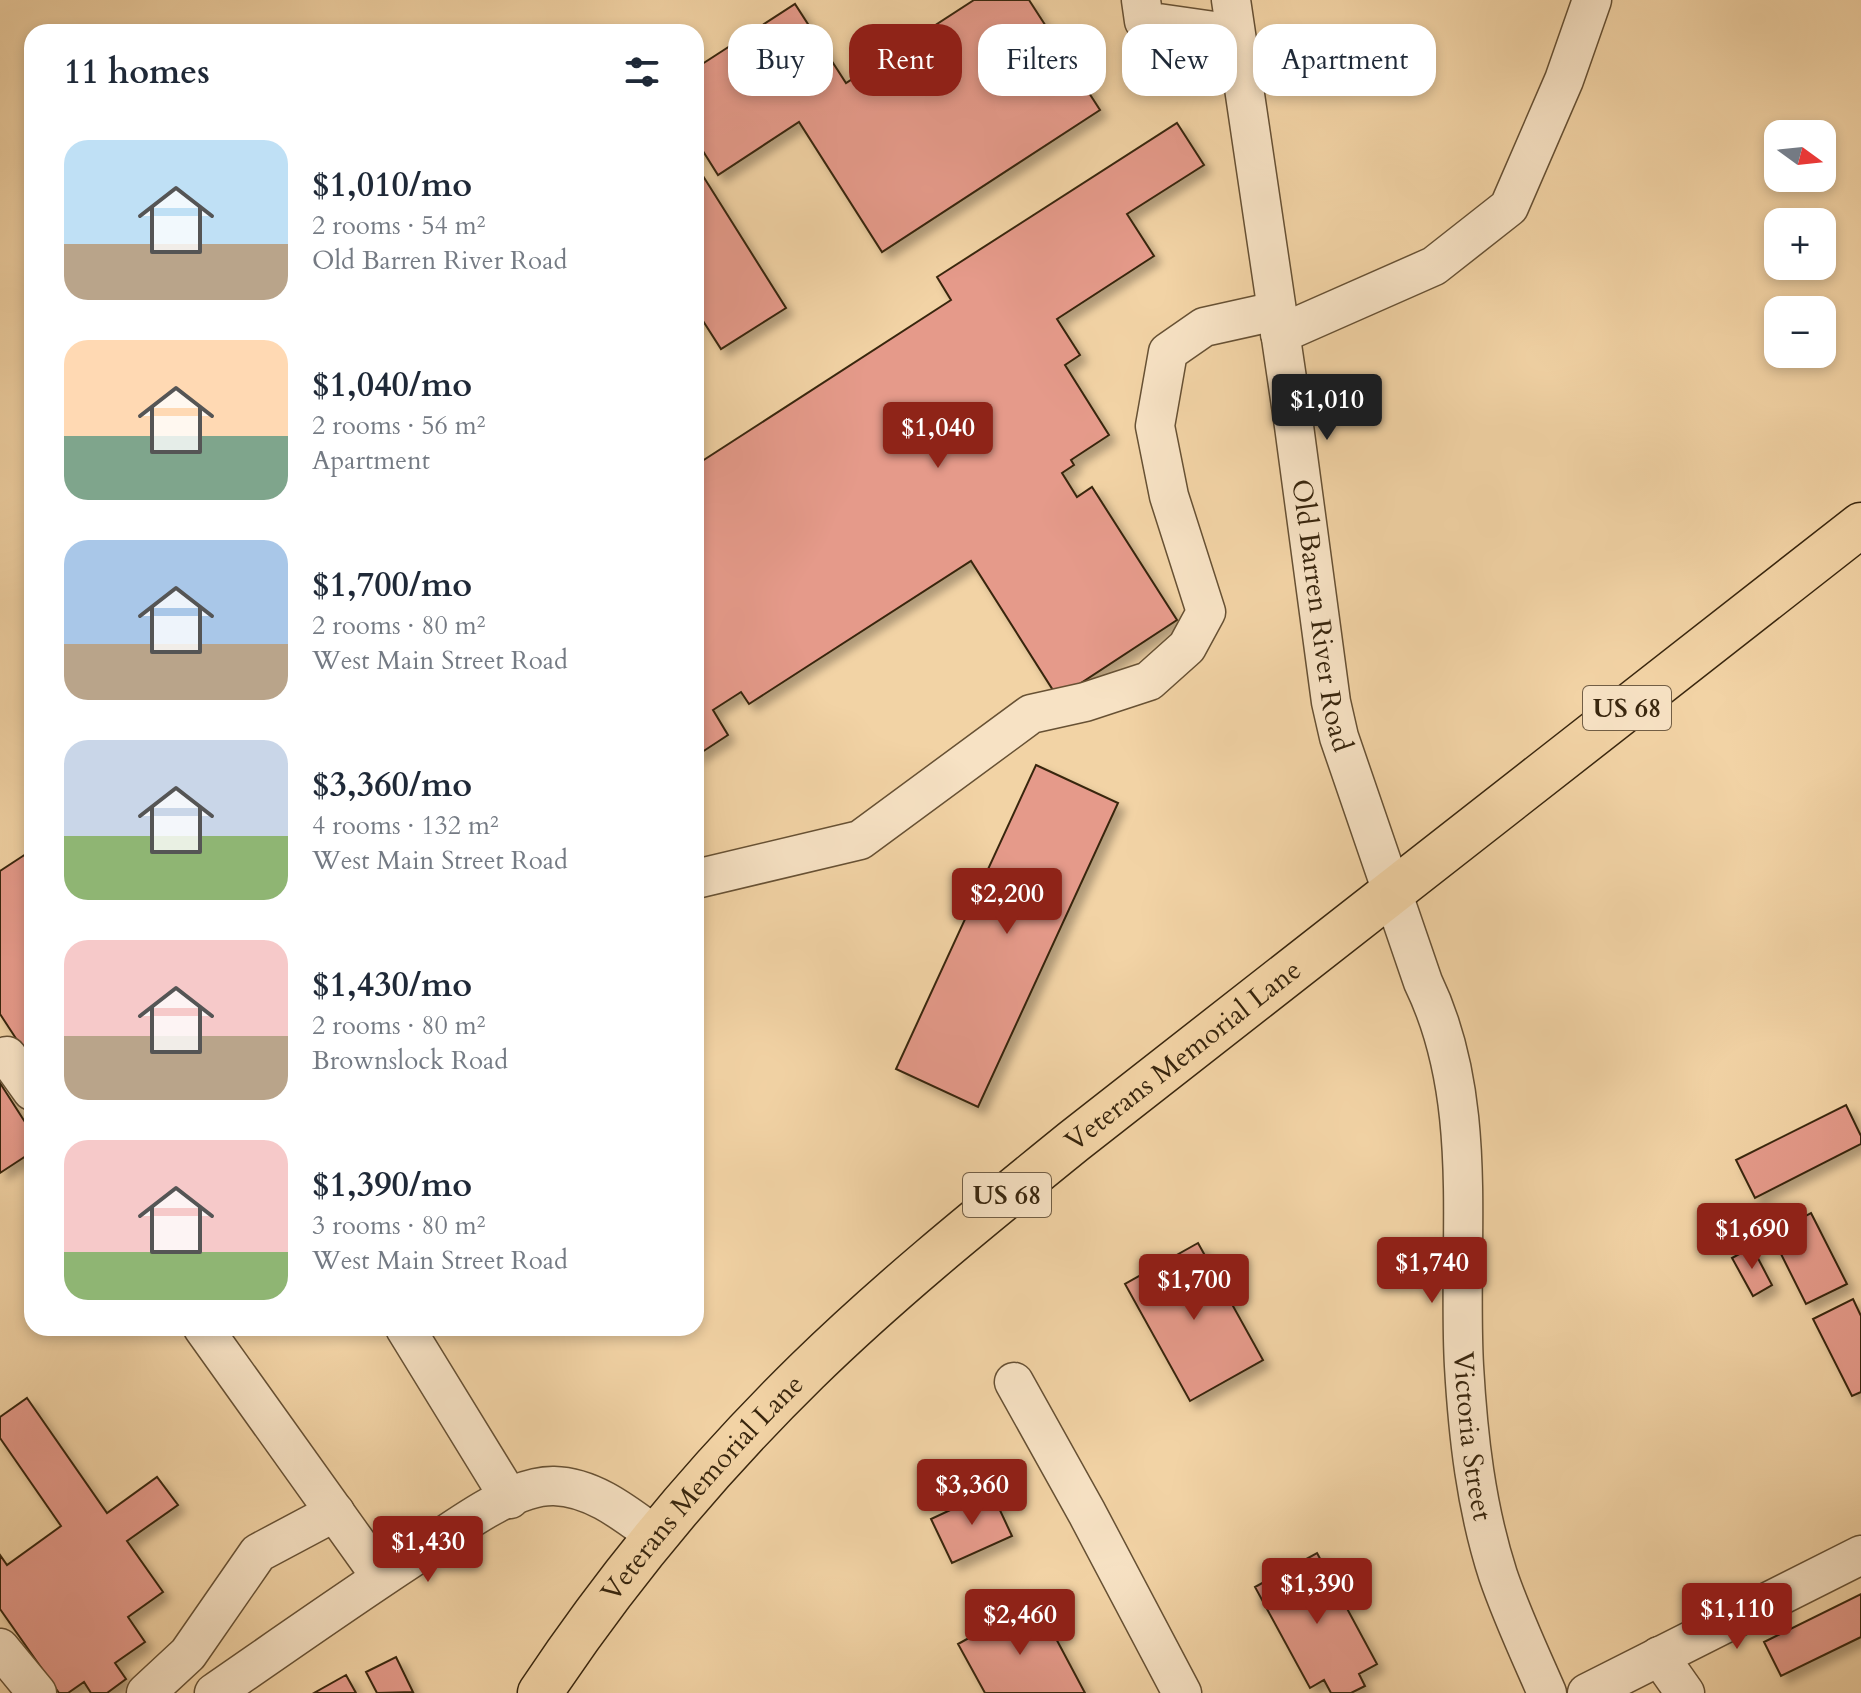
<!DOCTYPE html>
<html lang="en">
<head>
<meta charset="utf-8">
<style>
  :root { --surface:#fff; --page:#f6f6f7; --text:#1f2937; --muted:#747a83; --accent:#8f2418 }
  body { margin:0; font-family:Cardo,serif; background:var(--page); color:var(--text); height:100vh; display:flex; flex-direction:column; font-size:30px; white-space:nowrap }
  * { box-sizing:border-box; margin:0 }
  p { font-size:26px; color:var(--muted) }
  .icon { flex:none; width:44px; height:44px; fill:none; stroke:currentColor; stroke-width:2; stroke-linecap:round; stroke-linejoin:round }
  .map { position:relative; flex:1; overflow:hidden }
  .sheet { position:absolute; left:24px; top:24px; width:680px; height:1312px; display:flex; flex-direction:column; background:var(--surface); border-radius:24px; box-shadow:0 4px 12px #0003 }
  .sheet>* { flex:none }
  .guide { position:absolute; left:728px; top:24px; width:760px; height:72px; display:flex; gap:16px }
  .needle { width:52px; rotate:105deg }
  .tools { position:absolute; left:1764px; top:120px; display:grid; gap:16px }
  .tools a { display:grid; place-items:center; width:72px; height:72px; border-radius:16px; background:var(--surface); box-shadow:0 4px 12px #0003; font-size:40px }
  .price { position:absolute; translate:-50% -68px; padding:0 18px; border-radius:8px; background:var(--accent); color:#fff; font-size:26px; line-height:52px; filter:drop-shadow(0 2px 4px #0008) }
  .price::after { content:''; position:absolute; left:50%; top:48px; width:24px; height:18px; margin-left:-12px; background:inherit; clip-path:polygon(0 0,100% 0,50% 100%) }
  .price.on { background:#222; color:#fff }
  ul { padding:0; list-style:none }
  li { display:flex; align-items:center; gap:24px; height:200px; padding:0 40px }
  li span { display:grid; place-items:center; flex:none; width:224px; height:160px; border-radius:24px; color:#555 }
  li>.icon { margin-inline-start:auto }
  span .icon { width:96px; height:96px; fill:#fffc; stroke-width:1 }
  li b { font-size:34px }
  h2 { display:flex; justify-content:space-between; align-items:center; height:96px; padding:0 40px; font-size:34px }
  .pill { padding:0 28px; border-radius:24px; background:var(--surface); box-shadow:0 4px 12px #0003; font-size:28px; line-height:72px }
  .pill.on { background:var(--accent); color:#fff }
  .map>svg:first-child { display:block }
</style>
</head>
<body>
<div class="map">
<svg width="1861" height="1693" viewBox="0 0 1861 1693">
  <defs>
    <filter id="shadow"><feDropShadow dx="7" dy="7" stdDeviation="4" flood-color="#0004"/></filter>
  </defs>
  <rect width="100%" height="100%" fill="#f2d3a5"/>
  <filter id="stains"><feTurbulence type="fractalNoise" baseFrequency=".0025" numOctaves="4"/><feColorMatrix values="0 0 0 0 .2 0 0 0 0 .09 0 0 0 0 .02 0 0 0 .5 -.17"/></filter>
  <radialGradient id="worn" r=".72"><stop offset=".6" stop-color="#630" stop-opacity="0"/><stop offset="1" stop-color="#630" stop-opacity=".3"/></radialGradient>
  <path fill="#e59a8a" stroke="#39260e" stroke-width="2" filter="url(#shadow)" d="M974 0H1029L1100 110 882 252 799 122 718 175 696 140V68L795 4 846 83Z
    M1177 123 1204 165 1127 214 1154 256 1057 319 1080 355 1065 365 1109 435 1071 460 1074 465 1062 473 1077 497 1092 487 1177 620 1058 698 971 561 749 704 741 692 713 710 728 735 696 756V465L951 300 937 277Z
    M703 176 786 308 721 349 696 310V180Z
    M1036 765 1118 803 978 1107 896 1069Z
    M32 850V1063L0 1014V871Z
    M0 1083 32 1133V1152L0 1173Z
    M1846 1105 1861 1136V1144L1755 1198 1736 1160Z
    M1811 1213 1847 1284 1806 1304 1771 1234Z
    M1198 1243 1263 1360 1190 1401 1125 1284Z
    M1752 1247 1772 1285 1753 1296 1732 1258Z
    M1853 1299 1861 1316V1392L1852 1396 1813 1319Z
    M27 1398 107 1513 157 1477 178 1505 127 1541 163 1592 128 1617 145 1642 115 1663 126 1679 107 1693H91L84 1682 68 1693H59L0 1609V1555L7 1565 61 1526 0 1438V1417Z
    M991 1491 1012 1536 952 1563 931 1519Z
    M1317 1553 1377 1664 1359 1674 1365 1686 1351 1693H1331L1324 1680 1310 1688 1255 1587Z
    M1861 1594V1637L1781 1676 1764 1642Z
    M1036 1601 1085 1693H985L958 1644Z
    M396 1657 413 1692 377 1693 366 1672Z
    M346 1675 356 1693H314Z"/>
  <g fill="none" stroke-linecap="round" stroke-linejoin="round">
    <defs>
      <g id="minor">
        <path d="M1141 0 1144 21 1235 34"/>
        <path id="s1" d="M1231 0 1294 426 1331 702 1339 737 1423 982C1481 1102 1457 1238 1464 1366 1468 1436 1476 1507 1498 1575 1512 1616 1530 1654 1547 1693"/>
        <path d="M1280 334 1434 266 1509 207 1564 80 1592 0"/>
        <path d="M696 879 860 840 1031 714 1085 702 1149 681 1187 647 1206 612 1169 496 1155 426 1168 352 1204 327 1276 311"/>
        <path d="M7 1056 32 1091"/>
        <path d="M203 1328 381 1577"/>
        <path d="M405 1328 510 1499"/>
        <path d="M1014 1382 1087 1513 1182 1693"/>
        <path d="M0 1648 37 1693"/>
        <path d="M1659 1656 1685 1693"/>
        <path d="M146 1693 188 1654 258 1553 335 1512"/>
        <path d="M214 1693C282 1646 350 1598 419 1553 454 1530 511 1485 554 1486 593 1487 626 1514 656 1536"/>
        <path d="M1587 1693 1861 1555"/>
      </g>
      <g id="major">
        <path id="s2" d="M540 1693C617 1577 707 1469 807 1371 891 1289 983 1215 1074 1141L1861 525"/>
      </g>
    </defs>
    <use href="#minor" stroke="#675134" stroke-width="41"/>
    <use href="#major" stroke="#39260e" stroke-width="47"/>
    <use href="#minor" stroke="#f7e2c4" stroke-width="38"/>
    <use href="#major" stroke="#f2d3a5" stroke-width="44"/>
  </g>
  <g text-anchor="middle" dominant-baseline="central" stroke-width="6" stroke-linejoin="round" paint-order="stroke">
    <g fill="#f7e2c4" stroke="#725e45" stroke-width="2">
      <rect x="1583" y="686" width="88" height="44" rx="6"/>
      <rect x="963" y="1173" width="88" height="44" rx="6"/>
    </g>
    <g font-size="26" font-weight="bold" fill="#39260e">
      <text x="1627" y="708">US 68</text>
      <text x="1007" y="1195">US 68</text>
    </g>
    <g font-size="28" fill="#39260e" stroke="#f7e2c4">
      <text stroke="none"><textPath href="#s1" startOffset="622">Old Barren River Road</textPath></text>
      <text stroke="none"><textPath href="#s2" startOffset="910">Veterans Memorial Lane</textPath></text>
      <text stroke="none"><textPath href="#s1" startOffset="1464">Victoria Street</textPath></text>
      <text stroke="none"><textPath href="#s2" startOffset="262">Veterans Memorial Lane</textPath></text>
    </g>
  </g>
  <rect width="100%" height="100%" filter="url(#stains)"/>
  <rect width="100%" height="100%" fill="url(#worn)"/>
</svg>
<div class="tools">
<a><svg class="needle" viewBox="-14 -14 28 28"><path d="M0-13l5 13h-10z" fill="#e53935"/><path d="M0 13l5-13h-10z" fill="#747a83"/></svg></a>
<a>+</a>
<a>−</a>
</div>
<b class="price on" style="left:1327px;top:442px">$1,010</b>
<b class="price" style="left:938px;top:470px">$1,040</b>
<b class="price" style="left:1007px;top:936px">$2,200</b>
<b class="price" style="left:1752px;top:1271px">$1,690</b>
<b class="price" style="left:1432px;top:1305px">$1,740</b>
<b class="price" style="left:1194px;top:1322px">$1,700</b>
<b class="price" style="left:972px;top:1527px">$3,360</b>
<b class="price" style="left:428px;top:1584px">$1,430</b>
<b class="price" style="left:1317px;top:1626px">$1,390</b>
<b class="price" style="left:1737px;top:1651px">$1,110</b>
<b class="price" style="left:1020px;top:1657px">$2,460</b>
<div class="guide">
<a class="pill">Buy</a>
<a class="pill on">Rent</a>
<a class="pill">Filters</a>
<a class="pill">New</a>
<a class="pill">Apartment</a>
</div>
<section class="sheet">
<h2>11 homes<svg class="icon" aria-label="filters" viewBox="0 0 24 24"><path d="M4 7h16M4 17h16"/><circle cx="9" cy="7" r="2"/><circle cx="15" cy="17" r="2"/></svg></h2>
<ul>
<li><span style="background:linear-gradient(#bfe0f5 65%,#b9a48a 0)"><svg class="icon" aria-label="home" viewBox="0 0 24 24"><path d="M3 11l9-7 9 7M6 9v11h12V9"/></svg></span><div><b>$1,010/mo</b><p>2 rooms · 54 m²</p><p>Old Barren River Road</p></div></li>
<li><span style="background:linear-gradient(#ffd9b3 60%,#7fa58c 0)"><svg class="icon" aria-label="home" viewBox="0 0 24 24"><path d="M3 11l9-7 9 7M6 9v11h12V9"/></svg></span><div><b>$1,040/mo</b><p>2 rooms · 56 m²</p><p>Apartment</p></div></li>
<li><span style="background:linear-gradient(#a9c7e8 65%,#b9a48a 0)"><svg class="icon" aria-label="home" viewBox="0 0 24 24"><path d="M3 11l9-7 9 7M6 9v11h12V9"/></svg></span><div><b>$1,700/mo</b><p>2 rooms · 80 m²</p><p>West Main Street Road</p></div></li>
<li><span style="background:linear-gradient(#c9d6e8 60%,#8fb573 0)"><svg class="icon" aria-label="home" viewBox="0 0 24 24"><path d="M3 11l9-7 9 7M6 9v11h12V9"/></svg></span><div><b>$3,360/mo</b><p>4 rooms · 132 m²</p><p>West Main Street Road</p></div></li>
<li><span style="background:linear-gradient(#f6c9c9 60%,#b9a48a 0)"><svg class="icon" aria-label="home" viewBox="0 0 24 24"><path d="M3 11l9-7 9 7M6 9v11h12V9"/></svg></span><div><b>$1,430/mo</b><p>2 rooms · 80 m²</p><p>Brownslock Road</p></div></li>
<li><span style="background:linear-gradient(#f6c9c9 70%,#8fb573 0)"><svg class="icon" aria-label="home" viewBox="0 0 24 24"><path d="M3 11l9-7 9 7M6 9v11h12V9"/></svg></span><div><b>$1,390/mo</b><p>3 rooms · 80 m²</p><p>West Main Street Road</p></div></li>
</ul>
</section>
</div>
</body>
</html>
